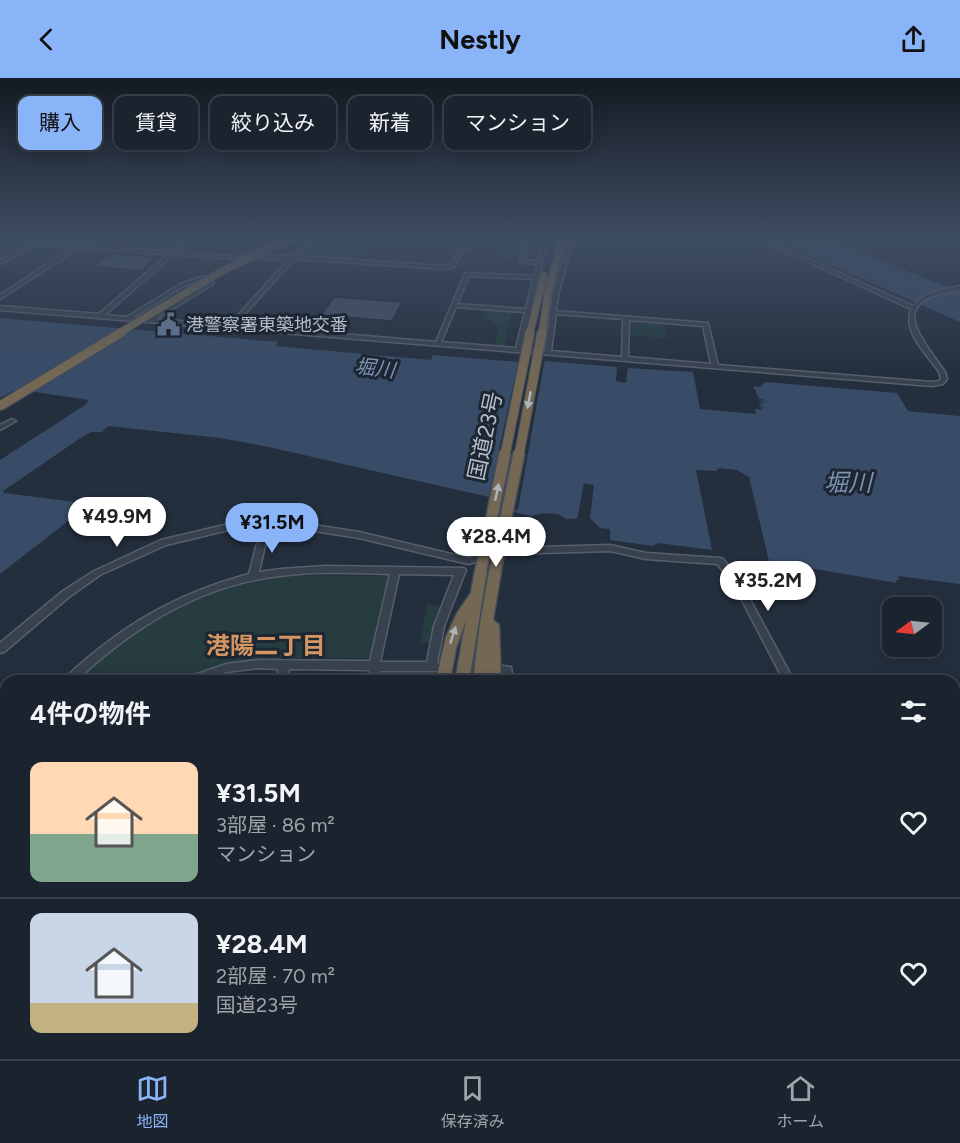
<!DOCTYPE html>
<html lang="ja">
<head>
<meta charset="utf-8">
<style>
  :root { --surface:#1b232e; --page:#282f3a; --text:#f1f3f6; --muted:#a0a4aa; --line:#39404a; --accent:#8ab4f8 }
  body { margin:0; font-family:Figtree,"Noto Sans JP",sans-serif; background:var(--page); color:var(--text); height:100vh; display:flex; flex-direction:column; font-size:22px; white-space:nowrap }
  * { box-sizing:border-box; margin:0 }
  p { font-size:20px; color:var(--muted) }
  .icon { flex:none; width:33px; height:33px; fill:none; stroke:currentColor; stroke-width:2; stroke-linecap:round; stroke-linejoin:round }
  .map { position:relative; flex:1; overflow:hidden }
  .details { position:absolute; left:0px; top:597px; width:960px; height:384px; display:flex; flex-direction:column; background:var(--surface); border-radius:18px 18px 0 0; box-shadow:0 3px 15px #0003,0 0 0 2px var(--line) }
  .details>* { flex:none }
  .banner { position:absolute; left:18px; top:18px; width:600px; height:54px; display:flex; gap:12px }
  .needle { width:39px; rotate:255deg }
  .tools { position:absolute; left:882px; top:519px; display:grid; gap:12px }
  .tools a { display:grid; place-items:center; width:60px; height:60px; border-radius:12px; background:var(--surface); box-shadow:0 3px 15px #0003,0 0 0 2px var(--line); font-size:30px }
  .price { position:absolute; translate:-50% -51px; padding:0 14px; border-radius:21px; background:#fff; color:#222; font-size:20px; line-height:39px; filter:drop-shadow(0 2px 3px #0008) }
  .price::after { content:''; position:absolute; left:50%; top:36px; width:18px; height:14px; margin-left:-9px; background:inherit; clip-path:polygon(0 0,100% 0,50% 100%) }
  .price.on { background:var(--accent); color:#111 }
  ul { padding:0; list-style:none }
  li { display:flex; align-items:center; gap:18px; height:150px; padding:0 30px }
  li+li { border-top:2px solid var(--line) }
  li span { display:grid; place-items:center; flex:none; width:168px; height:120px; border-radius:12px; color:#555 }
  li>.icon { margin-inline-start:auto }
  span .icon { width:72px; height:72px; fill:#fffc; stroke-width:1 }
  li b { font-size:26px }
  h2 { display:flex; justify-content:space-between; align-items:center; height:72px; padding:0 30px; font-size:26px }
  .chip { padding:0 21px; border-radius:12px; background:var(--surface); box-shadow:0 3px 15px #0003,0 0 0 2px var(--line); font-size:21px; line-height:54px }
  .chip.on { background:var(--accent); color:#111 }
  header { display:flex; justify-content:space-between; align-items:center; height:78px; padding:0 30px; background:var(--accent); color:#111; font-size:27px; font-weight:700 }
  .menu { display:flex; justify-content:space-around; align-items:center; height:84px; border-top:2px solid var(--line); background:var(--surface); font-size:16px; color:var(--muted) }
  .menu a { display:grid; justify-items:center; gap:3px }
  .menu .on { color:var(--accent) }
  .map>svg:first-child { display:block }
</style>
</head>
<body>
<header><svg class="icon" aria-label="back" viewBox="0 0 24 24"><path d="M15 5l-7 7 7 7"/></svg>Nestly<svg class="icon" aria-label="share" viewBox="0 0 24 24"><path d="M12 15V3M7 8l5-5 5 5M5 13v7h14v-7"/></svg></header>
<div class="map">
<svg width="960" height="981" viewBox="0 0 960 981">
  <rect width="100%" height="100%" fill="#242f3e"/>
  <path fill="#263c3f" d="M312 160H397L391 170H363L356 182 296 177Z
    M508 161 527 162 520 182 502 180Z
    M484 230 512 233 504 267H495L498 248 486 239 487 235Z
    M628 241 665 244 666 260 628 257Z
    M386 498 388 500 371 577 366 580H249L217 587 176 603H91L84 599 85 596C143 544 214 504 293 498 324 497 355 498 386 498Z
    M427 526 442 528 430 565H420Z"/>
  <path fill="#394c67" d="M771 160H825L960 214V244Z
    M0 240 278 264 275 268 431 282 433 277 544 286 545 283 617 289 616 303 626 305 628 290 693 294 700 331 756 336 755 331 763 332 759 329 764 330 758 326 765 327 757 324 766 325 757 321 767 323 759 320 753 308 760 309 765 304 897 315 908 333 960 338V506L898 498 899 502H895L897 505 769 483 749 399 737 392 719 390 716 393 696 392 712 472 658 465 653 468 610 462V451L600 450 590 440 566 441 558 436 543 435 531 438 487 428 489 419 264 368 220 360 108 348 102 354H91L82 359 3 413 4 415 90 426 0 496V382L85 327 89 322 22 312 13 313 0 320Z"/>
  <path fill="#242f3e" d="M545 280 518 432H515L514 437 486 431 519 281 542 283Z
    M584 405 594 407 590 440 585 443H577Z"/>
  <path fill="#455162" stroke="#1f2835" stroke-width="1.5" d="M111 176 155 179 153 180H156L141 193 91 188Z
    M334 219 402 224 392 243 321 237Z"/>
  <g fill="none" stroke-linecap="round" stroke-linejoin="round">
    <path stroke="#3a4453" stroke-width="10" stroke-dasharray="10 5" stroke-linecap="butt" d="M442 590 485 591"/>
    <defs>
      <path id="minor" d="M88 160H93L83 167 171 174 186 160H191L176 174 240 179 292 178 308 160H312L297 178 446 188 450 187 467 160H471L454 189 446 191 294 181 235 247 436 264 465 195 534 198 537 186 522 185 520 184 526 163 500 161 498 160H531L543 161 544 160H548L531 232 533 233 531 234 522 271 545 273 553 213 570 160H574L559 213 556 233 708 245 718 287 932 304 939 303 941 301 939 294C927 276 902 254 911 231L756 160H762L913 228C925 214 943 211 960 208V212C886 222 918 255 945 294L947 301 943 306 932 308 0 232V228L99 236 168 176 79 170 0 221V217L73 169 34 167 2 185H0V182L35 162H39L38 164 77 167ZM530 163 543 164 538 183H525ZM173 177 240 181H289L229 247 156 241 213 206 212 200 209 198 207 200 204 198 180 206 127 239 105 237ZM469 198 533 201 526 231 457 226ZM206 200 208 204 149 240 134 239 184 208ZM456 229 525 234 516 270 441 264ZM556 236 623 241 622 279 551 273ZM629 242 703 248 711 286 628 279Z
        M12 341 16 343 14 344 0 352V347Z
        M237 444 301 445 359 454 468 480 508 470 610 467 646 475 720 480 723 481 739 501 794 603H784L733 505 717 486 646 481 610 473 508 476 468 486 359 460 301 451 269 450 259 494 281 491 325 488 464 490 466 492 444 548 437 585 440 586 441 589 440 592 436 593H380V603H370L369 592 289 591 287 603H277L278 591 257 590 226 594 203 603H185L186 600 226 586 257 582 370 583 390 496C353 495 316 493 280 498 201 507 133 549 76 603H64L65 600C122 547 175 516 249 496L261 450H237L166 467 100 497 69 519 4 574 0 575V565L63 513 94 493 161 462ZM399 496 454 497 434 548 427 584H380Z
        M503 588 511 589 513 603H503L502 596 499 595 498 592 499 589Z
        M0 611 6 614V624L0 621Z
        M6 660V673L0 676V663Z
        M960 696V708L954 709V697Z
        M954 758 958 760 960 762V780L955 779 954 776Z
        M6 772V788L0 791V775Z
        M960 808V822L954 823V809Z
        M0 834 6 837V851L0 848Z
        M954 913 960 916V938L954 935Z
        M960 961V977L954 978 949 975H954V962Z
        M31 975H49L46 981H28Z
        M230 975H256L255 981H227Z
        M378 975H394V981H378Z
        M496 975H512L514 981H498Z
        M527 975H543L544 981H528Z
        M881 975H932L928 981H879Z"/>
      <path id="highway" d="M281 160H289L242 181 237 180Z
        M554 160H560L557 165 552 164Z
        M481 487 485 489 487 492 469 603H455L466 542 456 570 450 603H436L446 559 457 535 471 515 475 492 477 489Z
        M495 489 499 491 501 494 493 542 499 547 501 603H473L480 546 489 494 491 491Z
        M422 975H442V981H422Z
        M448 975H468L467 981H447Z"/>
    </defs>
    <use href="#minor" stroke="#565f6c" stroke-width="3"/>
    <use href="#highway" stroke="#434c59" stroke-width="3"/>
    <use href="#minor" fill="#38414e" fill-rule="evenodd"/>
    <use href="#highway" fill="#746855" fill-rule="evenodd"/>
    <defs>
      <path id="highway-bridge-far2" d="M119 255 222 193 293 160
        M530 255 544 197
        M542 255 548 213 562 162"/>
      <path id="highway-bridge-far1" d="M0 328 122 254
        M505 377 530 254
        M519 377 542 254"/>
      <path id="highway-bridge" d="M481 492 505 375
        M495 494 519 375"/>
    </defs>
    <use href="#highway-bridge-far2" stroke="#434c59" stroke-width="8" stroke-linecap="butt"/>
    <use href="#highway-bridge-far1" stroke="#434c59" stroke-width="11" stroke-linecap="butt"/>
    <use href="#highway-bridge" stroke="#434c59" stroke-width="14" stroke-linecap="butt"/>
    <use href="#highway-bridge-far2" stroke="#746855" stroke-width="7"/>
    <use href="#highway-bridge-far1" stroke="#746855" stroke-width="9"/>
    <use href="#highway-bridge" stroke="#746855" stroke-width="11"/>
  </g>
  <defs><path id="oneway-solid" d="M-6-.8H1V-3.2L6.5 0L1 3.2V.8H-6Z" transform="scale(1.5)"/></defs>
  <g fill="#aeb4bd">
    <use href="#oneway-solid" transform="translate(529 322) rotate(101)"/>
    <use href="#oneway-solid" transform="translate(497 414) rotate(-78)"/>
    <use href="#oneway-solid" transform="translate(453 557) rotate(-72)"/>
  </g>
  <linearGradient id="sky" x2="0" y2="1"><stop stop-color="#141a22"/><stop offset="0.54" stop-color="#3f4d63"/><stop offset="1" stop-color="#3f4d63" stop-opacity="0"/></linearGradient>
  <rect width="960" height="297" fill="url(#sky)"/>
  <defs>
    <symbol id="civic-bare" viewBox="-9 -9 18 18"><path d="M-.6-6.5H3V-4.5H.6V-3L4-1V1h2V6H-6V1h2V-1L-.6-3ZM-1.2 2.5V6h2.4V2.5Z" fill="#5c6f8a" stroke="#1d2633" stroke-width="2.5" paint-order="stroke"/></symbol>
  </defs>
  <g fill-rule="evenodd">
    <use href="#civic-bare" x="152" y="230" width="33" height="33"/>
  </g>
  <g text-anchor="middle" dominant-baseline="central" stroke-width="6" stroke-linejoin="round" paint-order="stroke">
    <g font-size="18" fill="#b4bcc9" stroke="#1d2633" text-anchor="start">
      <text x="186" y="247">港警察署東築地交番</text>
    </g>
    <g font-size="20" font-style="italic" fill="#7c92b1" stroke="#1d2633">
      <text transform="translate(375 290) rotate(7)">堀川</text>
    </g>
    <g font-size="22" fill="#b4bcc9" stroke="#1d2633">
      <text transform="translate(485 358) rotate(-78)">国道23号</text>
    </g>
    <g font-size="24" font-style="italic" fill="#7c92b1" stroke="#1d2633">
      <text x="848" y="404">堀川</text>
    </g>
    <g font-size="24" font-weight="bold" fill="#d59563" stroke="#1d2633">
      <text x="266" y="567">港陽二丁目</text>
    </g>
  </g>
</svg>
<div class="tools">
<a><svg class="needle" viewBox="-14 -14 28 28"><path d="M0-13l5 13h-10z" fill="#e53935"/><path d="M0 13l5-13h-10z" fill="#a0a4aa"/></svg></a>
</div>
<b class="price" style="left:117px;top:470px">¥49.9M</b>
<b class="price on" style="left:272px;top:476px">¥31.5M</b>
<b class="price" style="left:496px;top:490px">¥28.4M</b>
<b class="price" style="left:768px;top:534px">¥35.2M</b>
<div class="banner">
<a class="chip on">購入</a>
<a class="chip">賃貸</a>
<a class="chip">絞り込み</a>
<a class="chip">新着</a>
<a class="chip">マンション</a>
</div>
<section class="details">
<h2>4件の物件<svg class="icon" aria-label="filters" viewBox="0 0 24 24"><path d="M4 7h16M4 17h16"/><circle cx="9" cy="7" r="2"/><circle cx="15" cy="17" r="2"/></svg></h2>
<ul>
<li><span style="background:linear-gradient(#ffd9b3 60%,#7fa58c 0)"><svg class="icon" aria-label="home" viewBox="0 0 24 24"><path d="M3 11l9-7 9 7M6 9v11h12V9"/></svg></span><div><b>¥31.5M</b><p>3部屋 · 86 m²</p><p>マンション</p></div><svg class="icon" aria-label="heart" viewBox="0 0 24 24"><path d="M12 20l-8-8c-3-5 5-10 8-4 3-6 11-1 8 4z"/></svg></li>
<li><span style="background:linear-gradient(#c9d6e8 75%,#c2b280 0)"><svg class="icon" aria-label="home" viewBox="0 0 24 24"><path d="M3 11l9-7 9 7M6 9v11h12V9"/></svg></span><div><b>¥28.4M</b><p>2部屋 · 70 m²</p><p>国道23号</p></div><svg class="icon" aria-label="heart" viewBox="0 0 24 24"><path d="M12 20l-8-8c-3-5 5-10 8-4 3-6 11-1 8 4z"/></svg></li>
</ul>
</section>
</div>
<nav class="menu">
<a class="on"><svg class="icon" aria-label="map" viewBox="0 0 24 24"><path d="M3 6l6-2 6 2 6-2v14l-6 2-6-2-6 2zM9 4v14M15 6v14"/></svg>地図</a>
<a><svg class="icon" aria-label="saved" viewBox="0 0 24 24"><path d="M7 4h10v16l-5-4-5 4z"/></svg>保存済み</a>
<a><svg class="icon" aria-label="home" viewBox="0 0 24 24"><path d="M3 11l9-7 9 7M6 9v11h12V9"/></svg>ホーム</a>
</nav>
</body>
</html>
